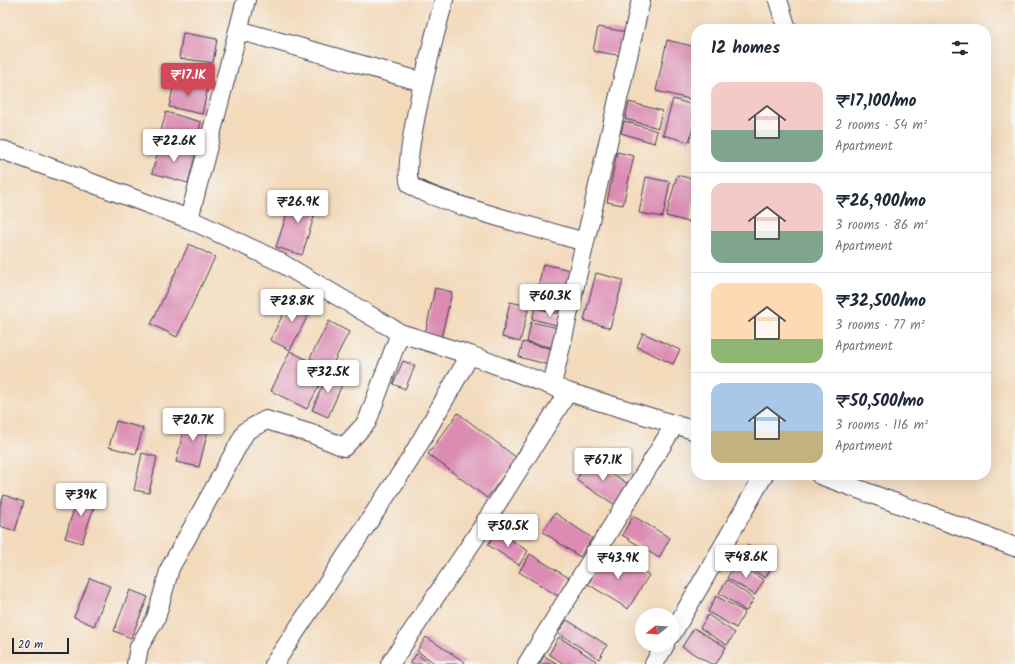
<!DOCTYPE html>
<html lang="en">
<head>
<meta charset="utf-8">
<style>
  :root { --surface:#fff; --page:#f2f2f3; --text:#1f2937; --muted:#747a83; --line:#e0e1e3; --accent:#d1495b }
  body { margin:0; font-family:Kalam,sans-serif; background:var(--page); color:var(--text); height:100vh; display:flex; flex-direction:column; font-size:15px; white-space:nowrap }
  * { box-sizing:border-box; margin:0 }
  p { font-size:13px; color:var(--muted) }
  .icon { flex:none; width:22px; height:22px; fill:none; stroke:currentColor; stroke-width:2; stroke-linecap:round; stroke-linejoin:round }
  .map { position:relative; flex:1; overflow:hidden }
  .drawer { position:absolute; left:691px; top:24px; width:300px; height:456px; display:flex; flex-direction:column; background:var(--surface); border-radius:16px; box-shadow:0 4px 16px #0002 }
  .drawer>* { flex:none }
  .needle { width:26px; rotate:253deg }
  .controls { position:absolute; left:635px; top:608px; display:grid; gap:8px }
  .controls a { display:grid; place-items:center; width:44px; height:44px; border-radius:50%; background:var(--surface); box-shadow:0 4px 16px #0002; font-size:20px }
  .scale { position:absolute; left:12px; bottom:10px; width:57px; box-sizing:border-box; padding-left:4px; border:2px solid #22223b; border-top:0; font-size:11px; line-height:14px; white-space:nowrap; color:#22223b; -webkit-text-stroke:3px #f6f6f2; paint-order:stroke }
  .price { position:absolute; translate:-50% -34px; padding:0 9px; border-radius:4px; background:#fff; color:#222; font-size:13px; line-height:26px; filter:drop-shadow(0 1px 2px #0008) }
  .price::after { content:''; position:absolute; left:50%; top:24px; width:12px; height:9px; margin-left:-6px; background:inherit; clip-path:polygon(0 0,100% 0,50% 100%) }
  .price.on { background:var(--accent); color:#fff }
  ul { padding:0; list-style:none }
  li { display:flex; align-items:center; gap:12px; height:100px; padding:0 20px }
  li+li { border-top:1px solid var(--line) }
  li span { display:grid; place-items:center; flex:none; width:112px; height:80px; border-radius:12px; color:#555 }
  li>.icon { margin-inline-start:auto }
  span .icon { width:48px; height:48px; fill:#fffc; stroke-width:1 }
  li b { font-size:17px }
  h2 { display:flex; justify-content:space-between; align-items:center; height:48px; padding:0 20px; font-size:17px }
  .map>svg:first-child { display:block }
</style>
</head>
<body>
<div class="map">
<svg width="1015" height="664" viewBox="0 0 1015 664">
  <rect width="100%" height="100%" fill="#f6f6f2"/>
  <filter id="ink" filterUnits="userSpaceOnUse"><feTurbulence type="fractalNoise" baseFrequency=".025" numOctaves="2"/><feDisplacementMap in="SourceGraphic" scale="8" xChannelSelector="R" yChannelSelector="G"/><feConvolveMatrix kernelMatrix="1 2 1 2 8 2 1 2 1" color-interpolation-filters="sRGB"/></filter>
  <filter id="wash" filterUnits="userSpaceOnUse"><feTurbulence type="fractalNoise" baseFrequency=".012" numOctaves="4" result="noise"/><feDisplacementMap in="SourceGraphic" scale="16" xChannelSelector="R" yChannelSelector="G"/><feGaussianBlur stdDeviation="0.9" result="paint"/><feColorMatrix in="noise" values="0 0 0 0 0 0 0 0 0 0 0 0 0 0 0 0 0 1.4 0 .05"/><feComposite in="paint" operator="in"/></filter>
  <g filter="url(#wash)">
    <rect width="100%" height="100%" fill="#f3dabb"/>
    <g id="blocks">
      <path fill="#dc8cb3" d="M598 27 627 32 623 56 593 51Z
        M183 33 217 39 213 63 179 58Z
        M667 40 696 47V90L694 100 656 91Z
        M175 79 208 87 202 114 169 107Z
        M673 99 696 106V118L689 142 663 135Z
        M629 102 662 111 658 128 625 119Z
        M166 112 201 122 194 149 159 139Z
        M624 121 657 131 654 143 621 133Z
        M160 143 196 153 188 183 152 173Z
        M617 152 634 156 623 205 607 202Z
        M677 175 696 180V196L689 222 666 216Z
        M646 177 670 182 663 217 639 213Z
        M294 192 319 201 302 255 276 247Z
        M189 244 215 257 177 337 151 324Z
        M543 264 575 271 566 313 534 306Z
        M596 273 623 280 610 328 584 320Z
        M435 288 452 292 441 338 425 334Z
        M293 295 313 306 290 350 270 340Z
        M510 302 529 306 520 342 502 337Z
        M535 308 567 316 564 327 532 319Z
        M329 321 349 332 330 369 310 358Z
        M531 322 563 329 559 349 527 342Z
        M643 333 680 350 673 364 637 347Z
        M523 342 557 350 553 366 519 357Z
        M290 351 327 370 307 409 271 391Z
        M403 361 415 366 405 389 393 384Z
        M329 371 345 378 328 417 312 410Z
        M458 413 517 458 487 498 428 454Z
        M187 417 210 422 199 467 176 462Z
        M116 421 143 428 136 454 109 447Z
        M142 453 157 457 149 493 134 490Z
        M589 459 630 485 617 506 576 480Z
        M79 492 97 497 82 543 65 538Z
        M4 495 24 502 15 531 0 526V506Z
        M555 513 592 538 580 557 543 532Z
        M633 516 670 538 659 558 622 535Z
        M497 531 528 551 519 565 488 545Z
        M747 545 775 563 765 578 738 560Z
        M609 550 649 575 628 609 588 584Z
        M530 554 569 578 558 596 519 572Z
        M736 563 764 580 755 595 727 578Z
        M90 578 110 586 94 626 74 617Z
        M727 580 754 599 746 611 719 593Z
        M130 590 148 597 131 638 114 631Z
        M716 596 745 612 736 628 708 612Z
        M708 615 735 633 727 645 700 628Z
        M567 620 607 645 599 659 558 633Z
        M694 628 726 647 716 664H711L682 647Z
        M426 637 465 662 464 664H436L417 651Z
        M559 637 596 661 594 664H564L549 654Z
        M416 654 431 664H410Z
        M544 656 558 664H539Z"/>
    </g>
  </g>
  <g filter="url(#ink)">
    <use href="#blocks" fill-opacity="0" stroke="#413e4e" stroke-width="1"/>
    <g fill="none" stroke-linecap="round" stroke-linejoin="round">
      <defs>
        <path id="street" d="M444 0C437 26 399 167 410 184 417 196 561 235 585 242
          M778 0 787 29
          M238 30 423 82
          M0 149 189 219 278 261 400 333 470 355 568 392 696 431
          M189 219 246 0
          M552 385 641 0
          M820 475 1015 547
          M672 634 764 475
          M136 664 139 647 156 618 170 568 246 431 266 420 312 434 344 447 367 422 400 333
          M274 664 411 458 470 355
          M390 664 477 535 568 392
          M527 664 675 424
          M654 664 665 645"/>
      </defs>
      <use href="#street" stroke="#413e4e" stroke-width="20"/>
      <use href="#street" stroke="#fff" stroke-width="18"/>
    </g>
  </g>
</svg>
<div class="controls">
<a><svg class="needle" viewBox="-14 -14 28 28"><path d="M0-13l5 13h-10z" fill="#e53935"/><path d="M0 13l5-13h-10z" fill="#747a83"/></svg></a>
</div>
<div class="scale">20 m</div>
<b class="price on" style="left:188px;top:97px">₹17.1K</b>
<b class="price" style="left:174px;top:163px">₹22.6K</b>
<b class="price" style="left:298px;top:224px">₹26.9K</b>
<b class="price" style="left:550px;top:318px">₹60.3K</b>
<b class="price" style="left:292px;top:323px">₹28.8K</b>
<b class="price" style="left:328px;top:394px">₹32.5K</b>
<b class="price" style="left:193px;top:442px">₹20.7K</b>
<b class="price" style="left:603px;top:482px">₹67.1K</b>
<b class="price" style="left:81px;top:517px">₹39K</b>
<b class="price" style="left:508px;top:548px">₹50.5K</b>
<b class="price" style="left:746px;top:579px">₹48.6K</b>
<b class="price" style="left:618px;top:580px">₹43.9K</b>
<section class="drawer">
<h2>12 homes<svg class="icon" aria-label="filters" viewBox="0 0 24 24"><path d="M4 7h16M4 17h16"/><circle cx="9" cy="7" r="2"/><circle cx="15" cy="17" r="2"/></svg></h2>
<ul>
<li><span style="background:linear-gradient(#f6c9c9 60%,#7fa58c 0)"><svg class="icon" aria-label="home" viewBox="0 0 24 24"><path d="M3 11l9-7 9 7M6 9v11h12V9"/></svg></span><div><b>₹17,100/mo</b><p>2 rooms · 54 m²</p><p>Apartment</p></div></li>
<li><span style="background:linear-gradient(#f6c9c9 60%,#7fa58c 0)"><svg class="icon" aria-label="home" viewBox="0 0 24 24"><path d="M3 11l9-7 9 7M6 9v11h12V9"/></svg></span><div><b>₹26,900/mo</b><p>3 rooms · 86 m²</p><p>Apartment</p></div></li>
<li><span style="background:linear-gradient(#ffd9b3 70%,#8fb573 0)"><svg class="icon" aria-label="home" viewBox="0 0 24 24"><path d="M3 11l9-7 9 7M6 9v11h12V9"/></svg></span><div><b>₹32,500/mo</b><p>3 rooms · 77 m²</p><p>Apartment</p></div></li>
<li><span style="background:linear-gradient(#a9c7e8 60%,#c2b280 0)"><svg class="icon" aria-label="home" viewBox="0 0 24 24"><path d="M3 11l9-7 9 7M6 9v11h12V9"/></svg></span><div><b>₹50,500/mo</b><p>3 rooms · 116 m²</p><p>Apartment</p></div></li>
</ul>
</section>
</div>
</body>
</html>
